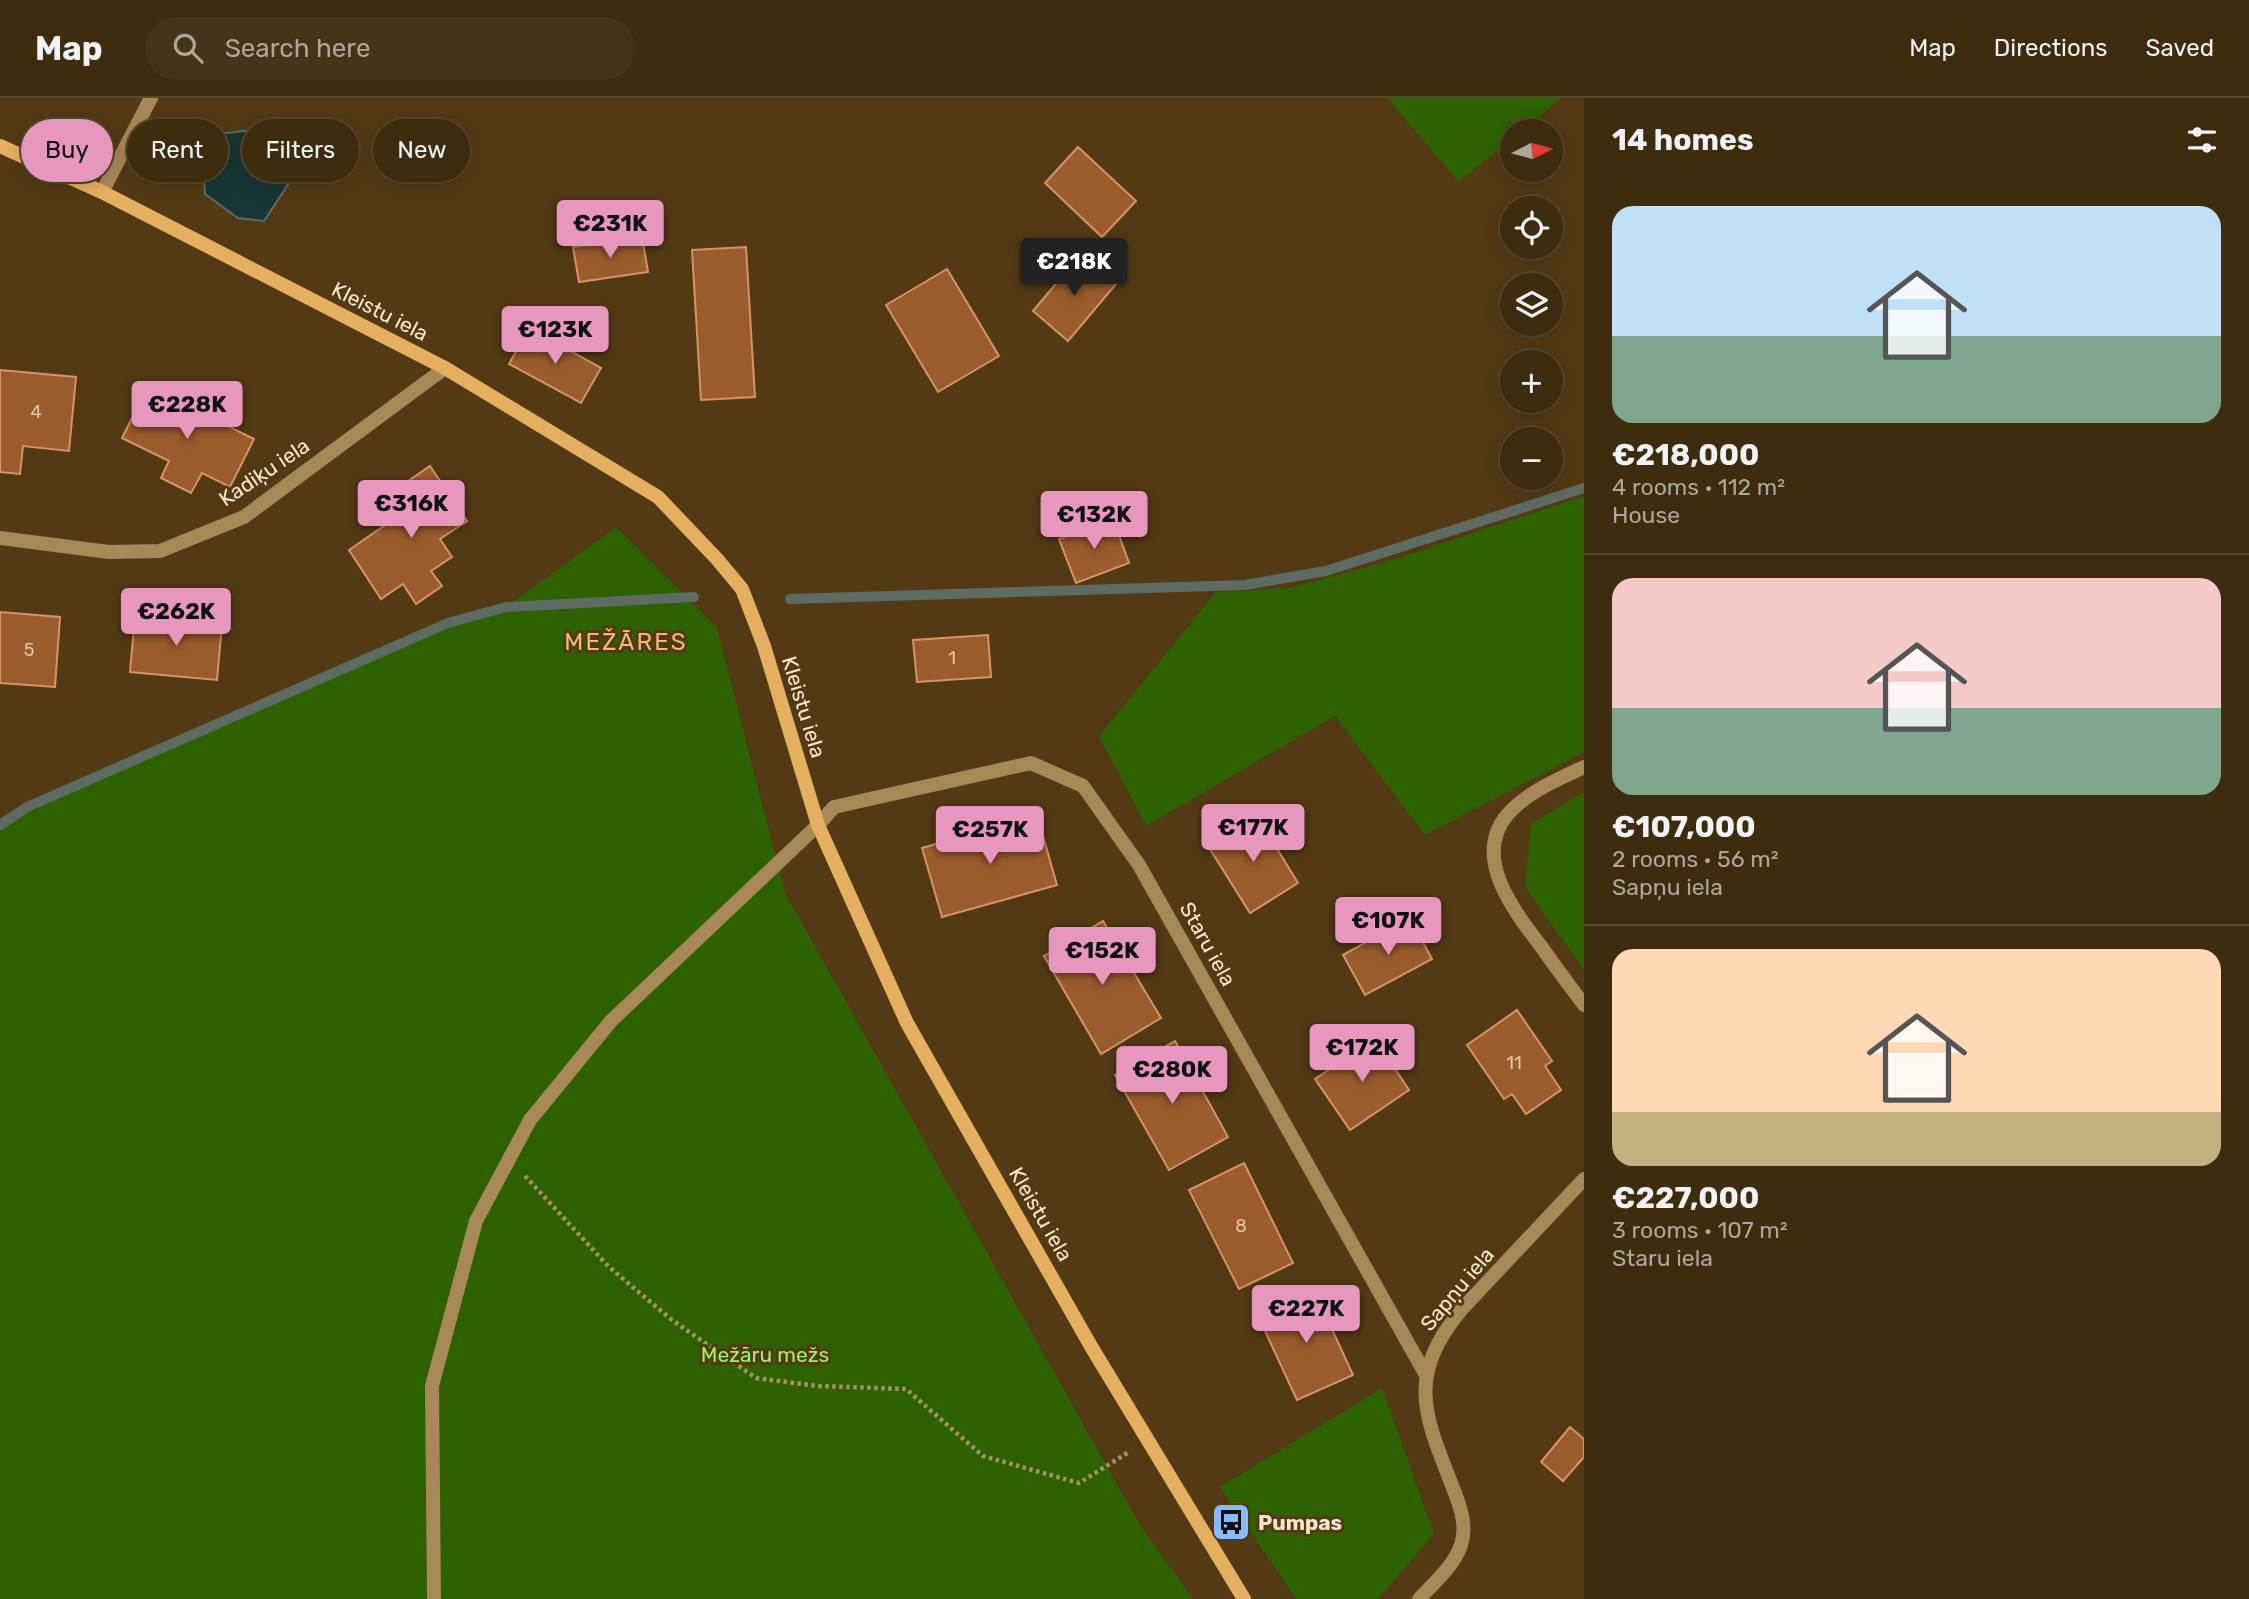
<!DOCTYPE html>
<html lang="en">
<head>
<meta charset="utf-8">
<style>
  :root { --surface:#3e2c0f; --page:#453418; --text:#f1f3f6; --muted:#ada79e; --line:#57482f; --accent:#e797bd }
  body { margin:0; font-family:Rubik,sans-serif; background:var(--page); color:var(--text); height:100vh; display:flex; flex-direction:column; font-size:26px; white-space:nowrap }
  * { box-sizing:border-box; margin:0 }
  p { font-size:23px; color:var(--muted) }
  .icon { flex:none; width:38px; height:38px; fill:none; stroke:currentColor; stroke-width:2; stroke-linecap:round; stroke-linejoin:round }
  .map { position:relative; flex:1; overflow:hidden }
  .side { display:flex; flex-direction:column; background:var(--surface); width:665px }
  .side>* { flex:none }
  .hud { position:absolute; left:21px; top:21px; width:665px; height:63px; display:flex; gap:14px }
  .needle { width:46px; rotate:84deg }
  .fabs { position:absolute; left:1500px; top:21px; display:grid; gap:14px }
  .fabs a { display:grid; place-items:center; width:63px; height:63px; border-radius:50%; background:var(--surface); box-shadow:0 4px 18px #0003,0 0 0 2px var(--line); font-size:35px }
  .price { position:absolute; translate:-50% -60px; padding:0 16px; border-radius:7px; background:var(--accent); color:#111; font-size:23px; line-height:46px; filter:drop-shadow(0 2px 4px #0008) }
  .price::after { content:''; position:absolute; left:50%; top:42px; width:21px; height:16px; margin-left:-10px; background:inherit; clip-path:polygon(0 0,100% 0,50% 100%) }
  .price.current { background:#222; color:#fff }
  ul { padding:0; list-style:none }
  li { display:grid; align-content:center; gap:14px; height:371px; padding:0 28px }
  li+li { border-top:2px solid var(--line) }
  li span { display:grid; place-items:center; height:217px; border-radius:21px; color:#555 }
  li>.icon { margin-inline-start:auto }
  span .icon { width:126px; height:126px; fill:#fffc; stroke-width:1 }
  li b { font-size:30px }
  h2 { display:flex; justify-content:space-between; align-items:center; height:84px; padding:0 28px; font-size:30px }
  .chip { padding:0 24px; border-radius:32px; background:var(--surface); box-shadow:0 4px 18px #0003,0 0 0 2px var(--line); font-size:24px; line-height:63px }
  .chip.current { background:var(--accent); color:#111 }
  header { display:flex; align-items:center; gap:42px; box-sizing:border-box; height:98px; padding:0 35px; background:var(--surface); border-bottom:2px solid var(--line) }
  header strong { font-size:33px }
  nav { display:flex; gap:38px; margin-inline-start:auto; font-size:24px }
  .search { width:490px; height:63px; background:var(--page); display:flex; align-items:center; gap:18px; box-sizing:border-box; padding:0 24px; border-radius:38px; color:var(--muted); font-size:26px }
  main { display:flex; flex:1; min-height:0 }
  .map>svg:first-child { display:block }
</style>
</head>
<body>
<header>
<strong>Map</strong>
<div class="search"><svg class="icon" aria-label="search" viewBox="0 0 24 24"><circle cx="10" cy="10" r="6"/><path d="M15 15l6 6"/></svg>Search here</div>
<nav><a>Map</a><a>Directions</a><a>Saved</a></nav>
</header>
<main>
<div class="map">
<svg width="1584" height="1501" viewBox="0 0 1584 1501">
  <rect width="100%" height="100%" fill="#533a14"/>
  <path fill="#2e6100" d="M1387 0H1561L1521 33H1512V40L1459 84Z
    M1584 398V654L1425 737 1335 618 1146 728 1099 638 1216 494 1289 490 1392 462Z
    M616 429 717 530 785 795 1140 1427 1193 1501H0V727L27 709 448 525 506 509Z
    M1584 694V872L1525 789 1531 726Z
    M1382 1290 1434 1436 1378 1501H1296L1220 1389Z"/>
  <path fill="#193535" stroke="#5d6b63" stroke-width="2" d="M284 28 301 52 291 82 264 123 238 120 205 96 202 38Z"/>
  <g fill="none" stroke-linecap="round" stroke-linejoin="round">
    <path stroke="#5d6b63" stroke-width="10" d="M790 501 1245 487 1326 473 1584 390
      M0 727 27 709 448 525 506 509 694 499"/>
  </g>
  <path fill="#9a5c2d" stroke="#d89363" stroke-width="2" d="M1078 49 1136 103 1102 139 1045 85Z
    M642 139 648 174 579 184 573 149Z
    M746 149 755 299 701 302 692 152Z
    M1081 156 1116 186 1068 243 1033 213Z
    M947 171 999 258 938 294 886 207Z
    M529 230 601 270 581 305 509 266Z
    M0 272 76 279 69 353 23 348 20 376 0 374Z
    M148 288 254 341 230 389 202 375 191 395 161 380 169 363 122 340Z
    M430 368 467 423 440 441 452 459 431 473 442 488 416 506 403 486 381 501 349 452 404 414 391 395Z
    M1113 421 1129 465 1076 485 1059 441Z
    M0 514 60 519 55 589 0 585Z
    M135 517 222 526 217 582 130 574Z
    M988 537 991 579 917 584 913 542Z
    M1037 717 1057 787 942 819 922 750Z
    M1257 718 1298 785 1250 815 1208 748Z
    M1410 820 1432 861 1365 897 1343 857Z
    M1103 823 1161 920 1101 956 1044 858Z
    M1517 912 1552 963 1545 968 1561 992 1526 1016 1512 996 1504 1001 1467 947Z
    M1375 941 1409 992 1350 1032 1315 981Z
    M1175 943 1228 1039 1169 1072 1115 977Z
    M1244 1065 1293 1165 1239 1191 1189 1092Z
    M1314 1192 1353 1277 1297 1302 1258 1218Z
    M1570 1329 1584 1341V1359L1563 1383 1541 1364Z"/>
  <g fill="none" stroke-linecap="round" stroke-linejoin="round">
    <path stroke="#a68f6f" stroke-width="4.5" stroke-dasharray="3.5 3.5" stroke-linecap="butt" d="M525 1078 609 1169 672 1222 756 1280 818 1288 906 1291 983 1358 1079 1385 1129 1354"/>
    <path stroke="#a98858" stroke-width="14" d="M434 1501 432 1288 476 1123 530 1022 611 923 818 727"/>
    <path stroke="#a98858" stroke-width="14" d="M102 94 151 0
      M0 440 109 454 160 453 244 419 445 270
      M1584 669C1557 682 1527 694 1507 717 1471 761 1516 815 1543 851 1556 870 1570 888 1584 907
      M818 727 834 709 1031 665 1083 688 1139 767 1426 1277
      M1419 1501C1434 1485 1454 1468 1461 1447 1467 1429 1461 1411 1455 1395 1426 1320 1404 1281 1461 1212L1584 1081"/>
    <path stroke="#e5af60" stroke-width="14" d="M0 48 102 94 445 270 658 399 717 461 742 491 764 548 818 727 907 925 1092 1250 1244 1501"/>
  </g>
  <defs>
    <symbol id="bus-square" viewBox="-11 -11 22 22"><rect x="-9" y="-9" width="18" height="18" rx="4" fill="#88bafc" stroke="#533a14"/><path d="M-5-6H5V4H4V6H2V4H-2V6H-4V4H-5ZM-3.5-4V0h7V-4ZM-3.5 1.2v1.5H-2V1.2ZM2 1.2v1.5H3.5V1.2Z" fill="#111"/></symbol>
  </defs>
  <g fill-rule="evenodd">
    <use href="#bus-square" x="1209" y="1402" width="44" height="44"/>
  </g>
  <g text-anchor="middle" dominant-baseline="central" stroke-width="6" stroke-linejoin="round" paint-order="stroke">
    <g font-size="18" fill="#e4c5a5">
      <text x="36" y="314">4</text>
      <text x="29" y="552">5</text>
      <text x="952" y="560">1</text>
      <text x="1514" y="965">11</text>
      <text x="1241" y="1128">8</text>
    </g>
    <g font-size="21" fill="#fce8cd" stroke="#533a14">
      <text transform="translate(380 213) rotate(27)">Kleistu iela</text>
      <text transform="translate(264 374) rotate(-34)">Kadiķu iela</text>
      <text transform="translate(804 609) rotate(73)">Kleistu iela</text>
      <text transform="translate(1208 846) rotate(61)">Staru iela</text>
      <text transform="translate(1041 1116) rotate(60)">Kleistu iela</text>
      <text transform="translate(1457 1191) rotate(-50)">Sapņu iela</text>
    </g>
    <g font-size="21" fill="#9af563" stroke="#533a14">
      <text x="765" y="1256">Mežāru mežs</text>
    </g>
    <g font-size="21" font-weight="bold" fill="#fce8cd" stroke="#533a14" text-anchor="start">
      <text x="1258" y="1424">Pumpas</text>
    </g>
    <g font-size="24" letter-spacing="2" fill="#edbb75" stroke="#533a14">
      <text x="626" y="544">MEŽĀRES</text>
    </g>
  </g>
</svg>
<div class="fabs">
<a><svg class="needle" viewBox="-14 -14 28 28"><path d="M0-13l5 13h-10z" fill="#e53935"/><path d="M0 13l5-13h-10z" fill="#ada79e"/></svg></a>
<a><svg class="icon" aria-label="locate" viewBox="0 0 24 24"><circle cx="12" cy="12" r="6"/><path d="M12 2v4M12 18v4M2 12h4M18 12h4"/></svg></a>
<a><svg class="icon" aria-label="layers" viewBox="0 0 24 24"><path d="M12 4l9 5-9 5-9-5zM3 14l9 5 9-5"/></svg></a>
<a>+</a>
<a>−</a>
</div>
<b class="price" style="left:610px;top:162px">€231K</b>
<b class="price current" style="left:1074px;top:200px">€218K</b>
<b class="price" style="left:555px;top:268px">€123K</b>
<b class="price" style="left:187px;top:343px">€228K</b>
<b class="price" style="left:411px;top:442px">€316K</b>
<b class="price" style="left:1094px;top:453px">€132K</b>
<b class="price" style="left:176px;top:550px">€262K</b>
<b class="price" style="left:1253px;top:766px">€177K</b>
<b class="price" style="left:990px;top:768px">€257K</b>
<b class="price" style="left:1388px;top:859px">€107K</b>
<b class="price" style="left:1102px;top:889px">€152K</b>
<b class="price" style="left:1362px;top:986px">€172K</b>
<b class="price" style="left:1172px;top:1008px">€280K</b>
<b class="price" style="left:1306px;top:1247px">€227K</b>
<div class="hud">
<a class="chip current">Buy</a>
<a class="chip">Rent</a>
<a class="chip">Filters</a>
<a class="chip">New</a>
</div>
</div>
<section class="side">
<h2>14 homes<svg class="icon" aria-label="filters" viewBox="0 0 24 24"><path d="M4 7h16M4 17h16"/><circle cx="9" cy="7" r="2"/><circle cx="15" cy="17" r="2"/></svg></h2>
<ul>
<li><span style="background:linear-gradient(#bfe0f5 60%,#7fa58c 0)"><svg class="icon" aria-label="home" viewBox="0 0 24 24"><path d="M3 11l9-7 9 7M6 9v11h12V9"/></svg></span><div><b>€218,000</b><p>4 rooms · 112 m²</p><p>House</p></div></li>
<li><span style="background:linear-gradient(#f6c9c9 60%,#7fa58c 0)"><svg class="icon" aria-label="home" viewBox="0 0 24 24"><path d="M3 11l9-7 9 7M6 9v11h12V9"/></svg></span><div><b>€107,000</b><p>2 rooms · 56 m²</p><p>Sapņu iela</p></div></li>
<li><span style="background:linear-gradient(#ffd9b3 75%,#c2b280 0)"><svg class="icon" aria-label="home" viewBox="0 0 24 24"><path d="M3 11l9-7 9 7M6 9v11h12V9"/></svg></span><div><b>€227,000</b><p>3 rooms · 107 m²</p><p>Staru iela</p></div></li>
</ul>
</section>
</main>
</body>
</html>
